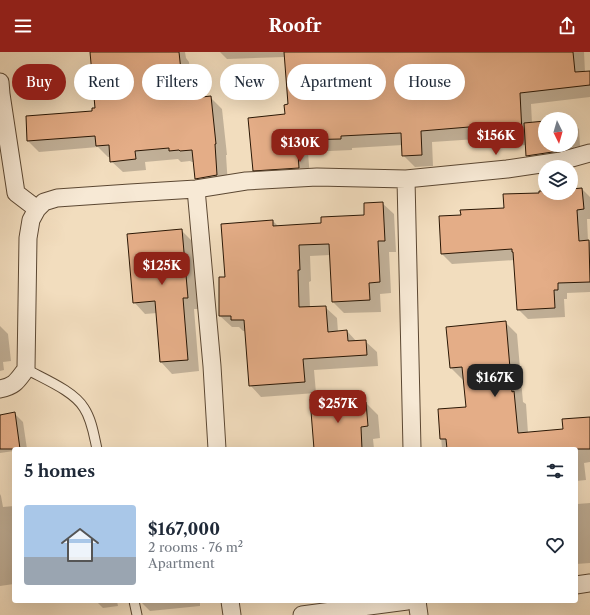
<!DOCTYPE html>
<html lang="en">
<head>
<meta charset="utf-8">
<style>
  :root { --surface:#fff; --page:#f6f6f7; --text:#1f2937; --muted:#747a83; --line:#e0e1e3; --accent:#8f2418 }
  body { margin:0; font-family:"Libre Caslon Text",serif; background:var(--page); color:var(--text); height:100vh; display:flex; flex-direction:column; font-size:15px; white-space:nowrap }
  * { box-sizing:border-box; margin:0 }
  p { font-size:13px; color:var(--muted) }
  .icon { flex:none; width:22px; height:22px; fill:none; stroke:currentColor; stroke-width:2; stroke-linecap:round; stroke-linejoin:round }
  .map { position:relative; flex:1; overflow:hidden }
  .drawer { position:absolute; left:12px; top:395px; width:566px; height:156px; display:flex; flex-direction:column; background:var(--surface); border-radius:4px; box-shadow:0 4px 16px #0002 }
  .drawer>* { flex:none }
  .top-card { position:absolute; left:12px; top:12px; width:566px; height:36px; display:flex; gap:8px }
  .needle { width:26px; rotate:175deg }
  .tools { position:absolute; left:538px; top:60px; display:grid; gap:8px }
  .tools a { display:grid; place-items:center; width:40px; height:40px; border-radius:50%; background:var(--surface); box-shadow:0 4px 16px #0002; font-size:20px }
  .price { position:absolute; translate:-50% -34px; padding:0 9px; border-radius:8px; background:var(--accent); color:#fff; font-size:13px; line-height:26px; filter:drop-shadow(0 1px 2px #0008) }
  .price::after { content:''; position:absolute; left:50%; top:24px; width:12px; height:9px; margin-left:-6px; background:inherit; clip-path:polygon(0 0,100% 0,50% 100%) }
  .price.active { background:#222; color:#fff }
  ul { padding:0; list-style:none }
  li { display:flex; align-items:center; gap:12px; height:100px; padding:0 12px }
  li+li { border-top:1px solid var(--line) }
  li span { display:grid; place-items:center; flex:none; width:112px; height:80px; border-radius:4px; color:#555 }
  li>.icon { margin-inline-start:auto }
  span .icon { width:48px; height:48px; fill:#fffc; stroke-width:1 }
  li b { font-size:17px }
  h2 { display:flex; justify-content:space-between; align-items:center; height:48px; padding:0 12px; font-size:17px }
  .pill { padding:0 14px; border-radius:18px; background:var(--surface); box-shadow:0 4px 16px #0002; font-size:14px; line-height:36px }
  .pill.active { background:var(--accent); color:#fff }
  header { display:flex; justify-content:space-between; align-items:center; height:52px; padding:0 12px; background:var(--accent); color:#fff; font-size:18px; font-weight:800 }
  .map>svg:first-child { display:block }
</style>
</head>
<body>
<header><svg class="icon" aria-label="menu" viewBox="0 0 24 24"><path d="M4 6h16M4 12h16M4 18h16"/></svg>Roofr<svg class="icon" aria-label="share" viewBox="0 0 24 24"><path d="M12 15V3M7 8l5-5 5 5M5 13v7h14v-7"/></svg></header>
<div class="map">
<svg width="590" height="563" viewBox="0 0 590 563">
  <rect width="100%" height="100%" fill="#f2ddbe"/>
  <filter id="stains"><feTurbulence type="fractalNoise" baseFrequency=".005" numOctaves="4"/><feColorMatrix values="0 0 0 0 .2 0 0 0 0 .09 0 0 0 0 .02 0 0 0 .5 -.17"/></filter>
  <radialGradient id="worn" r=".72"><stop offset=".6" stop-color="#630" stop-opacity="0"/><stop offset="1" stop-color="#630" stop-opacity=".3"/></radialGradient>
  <path fill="#0003" d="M91 0H185L186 6 189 10 193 47 211 46 222 57 227 103H226L228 134 207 138 196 127 194 110H192L190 109 181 110 178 107 145 110 146 118 123 120 111 109V105H108L98 95 39 100 28 89 94 60 96 57Z
    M220 0H584L585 20 590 21V45L531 52 532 71 545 70V93H571V69L579 77 580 94 574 95 575 105 536 112 527 104 526 93 493 95 490 91 482 92 477 87 432 90 433 114 415 115 403 103V93L352 96V98L308 100 310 127 265 130 254 118 286 63 289 53 285 5 227 7Z
    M582 137 590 145V167H587L588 189 590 190V240L567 241V247H564L565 265 528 267 518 257 515 208 452 212 442 202 462 163 505 157 545 140V141H571V138Z
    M382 151 394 162 396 200H389L391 241 380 242 381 260 344 261 333 250 330 203 310 204 311 229 309 230 310 256 325 255 337 266 338 280 347 279 357 290 365 289 377 300 378 314 314 318 316 341 261 345 250 333 246 279H243L239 275H232L220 264 226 226 273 169 279 175 322 172 365 164Z
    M181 178 193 190 199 257H194L199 319 172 322 161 310 157 261 145 262 134 250Z
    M505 270 517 282 523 350 526 352 528 381 564 378 590 366V410L584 411 586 428 576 429V397H442L439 358 467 356 465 328H463L451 316Z
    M0 274 8 282 11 309 3 310 4 318 0 319Z
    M330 346 332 348H337L342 353 366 351 378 363 380 386 373 387 374 397H315Z
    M14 361 23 370 27 397H14V399L0 401V364Z
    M576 439 577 452 590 451V511L576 512Z
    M0 442 1 444 3 455 14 454V532L0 534Z
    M96 549H117L118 554 103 556Z
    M141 549H200V554L150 559 142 551Z"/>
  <path fill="#e4ad87" stroke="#2a1705" d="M90 0H179L184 47 211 44 216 92H215L217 123 195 127 192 98 180 99 179 98 169 99V96L135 99 136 107 110 110 109 93 96 94 95 84 27 89 26 64 92 59V56H95Z
    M284 0H573L575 20 590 19V33L520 41 522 81 481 83 480 80H469V75L421 79 422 103 402 104 401 81 341 84V87L297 88 299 116 253 119 248 66 285 62 284 53 288 52Z
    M545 69V93H567V97L559 99 526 104 524 71Z
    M582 136 584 157 577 158 579 189 589 188 590 230 558 231V238H554L555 256 517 258 513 200H512V197L441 202 439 164 461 163 460 158 504 156 503 142 539 141V139H545V141H571V137Z
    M383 150 385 189H378L380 230 369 231 370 248 332 250 329 192 299 193 300 218H298L299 255 326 254 328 280 347 278 348 289 366 288 367 303 303 307 305 330 249 334 244 268H231V264H219V225H225L221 172 273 168V174L321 171V165L364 163V151Z
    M182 177 188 246H183L188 308 160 310 155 249 133 251 127 182Z
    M506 269 512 340 514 339 518 381 563 377 562 367 590 365V397H447L446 387H440L438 357 466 355 462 315 450 316 446 275Z
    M331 345V348L337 347 338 352 366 350 368 374 361 375 362 397H314L310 347Z
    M15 360 20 397H0V363Z"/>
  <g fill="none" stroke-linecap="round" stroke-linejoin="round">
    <defs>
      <path id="service" d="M26 317C44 327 74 339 84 356 92 368 94 384 97 397
        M134 549 137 563"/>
      <path id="minor" d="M0 30 1 42 16 141 37 157
        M406 127 412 397
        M196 137 212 314 217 397
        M0 337C15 334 17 329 26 317L28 186 31 168 37 157 44 150 57 146 130 141 196 137 246 129 317 125 406 127 507 117 561 109 590 101
        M576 533 590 531
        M230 549 232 563
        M417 549 419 563
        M302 563 407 549"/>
    </defs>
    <use href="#service" stroke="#5c4833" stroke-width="11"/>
    <use href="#minor" stroke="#5c4833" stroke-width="19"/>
    <use href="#service" stroke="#f7e9d5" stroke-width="9"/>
    <use href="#minor" stroke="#f7e9d5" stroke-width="17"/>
  </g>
  <rect width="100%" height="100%" filter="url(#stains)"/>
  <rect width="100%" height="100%" fill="url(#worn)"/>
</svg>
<div class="tools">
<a><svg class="needle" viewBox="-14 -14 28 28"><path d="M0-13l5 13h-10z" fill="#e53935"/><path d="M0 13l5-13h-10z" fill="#747a83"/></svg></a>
<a><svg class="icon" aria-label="layers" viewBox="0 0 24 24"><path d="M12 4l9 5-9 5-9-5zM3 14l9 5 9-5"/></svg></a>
</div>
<b class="price" style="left:496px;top:104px">$156K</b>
<b class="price" style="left:300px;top:111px">$130K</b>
<b class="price" style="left:162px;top:234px">$125K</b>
<b class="price active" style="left:495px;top:346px">$167K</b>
<b class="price" style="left:338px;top:372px">$257K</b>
<div class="top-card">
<a class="pill active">Buy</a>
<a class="pill">Rent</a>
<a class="pill">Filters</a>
<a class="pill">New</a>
<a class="pill">Apartment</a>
<a class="pill">House</a>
</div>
<section class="drawer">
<h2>5 homes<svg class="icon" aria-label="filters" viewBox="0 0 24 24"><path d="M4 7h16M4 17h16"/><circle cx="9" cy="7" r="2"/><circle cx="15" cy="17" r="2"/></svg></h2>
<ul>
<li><span style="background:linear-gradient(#a9c7e8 65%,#9aa5b1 0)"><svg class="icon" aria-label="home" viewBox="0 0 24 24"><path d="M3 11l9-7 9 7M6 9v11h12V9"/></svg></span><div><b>$167,000</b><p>2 rooms · 76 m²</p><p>Apartment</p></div><svg class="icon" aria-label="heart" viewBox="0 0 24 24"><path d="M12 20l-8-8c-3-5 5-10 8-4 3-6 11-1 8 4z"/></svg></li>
</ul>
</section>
</div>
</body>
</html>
